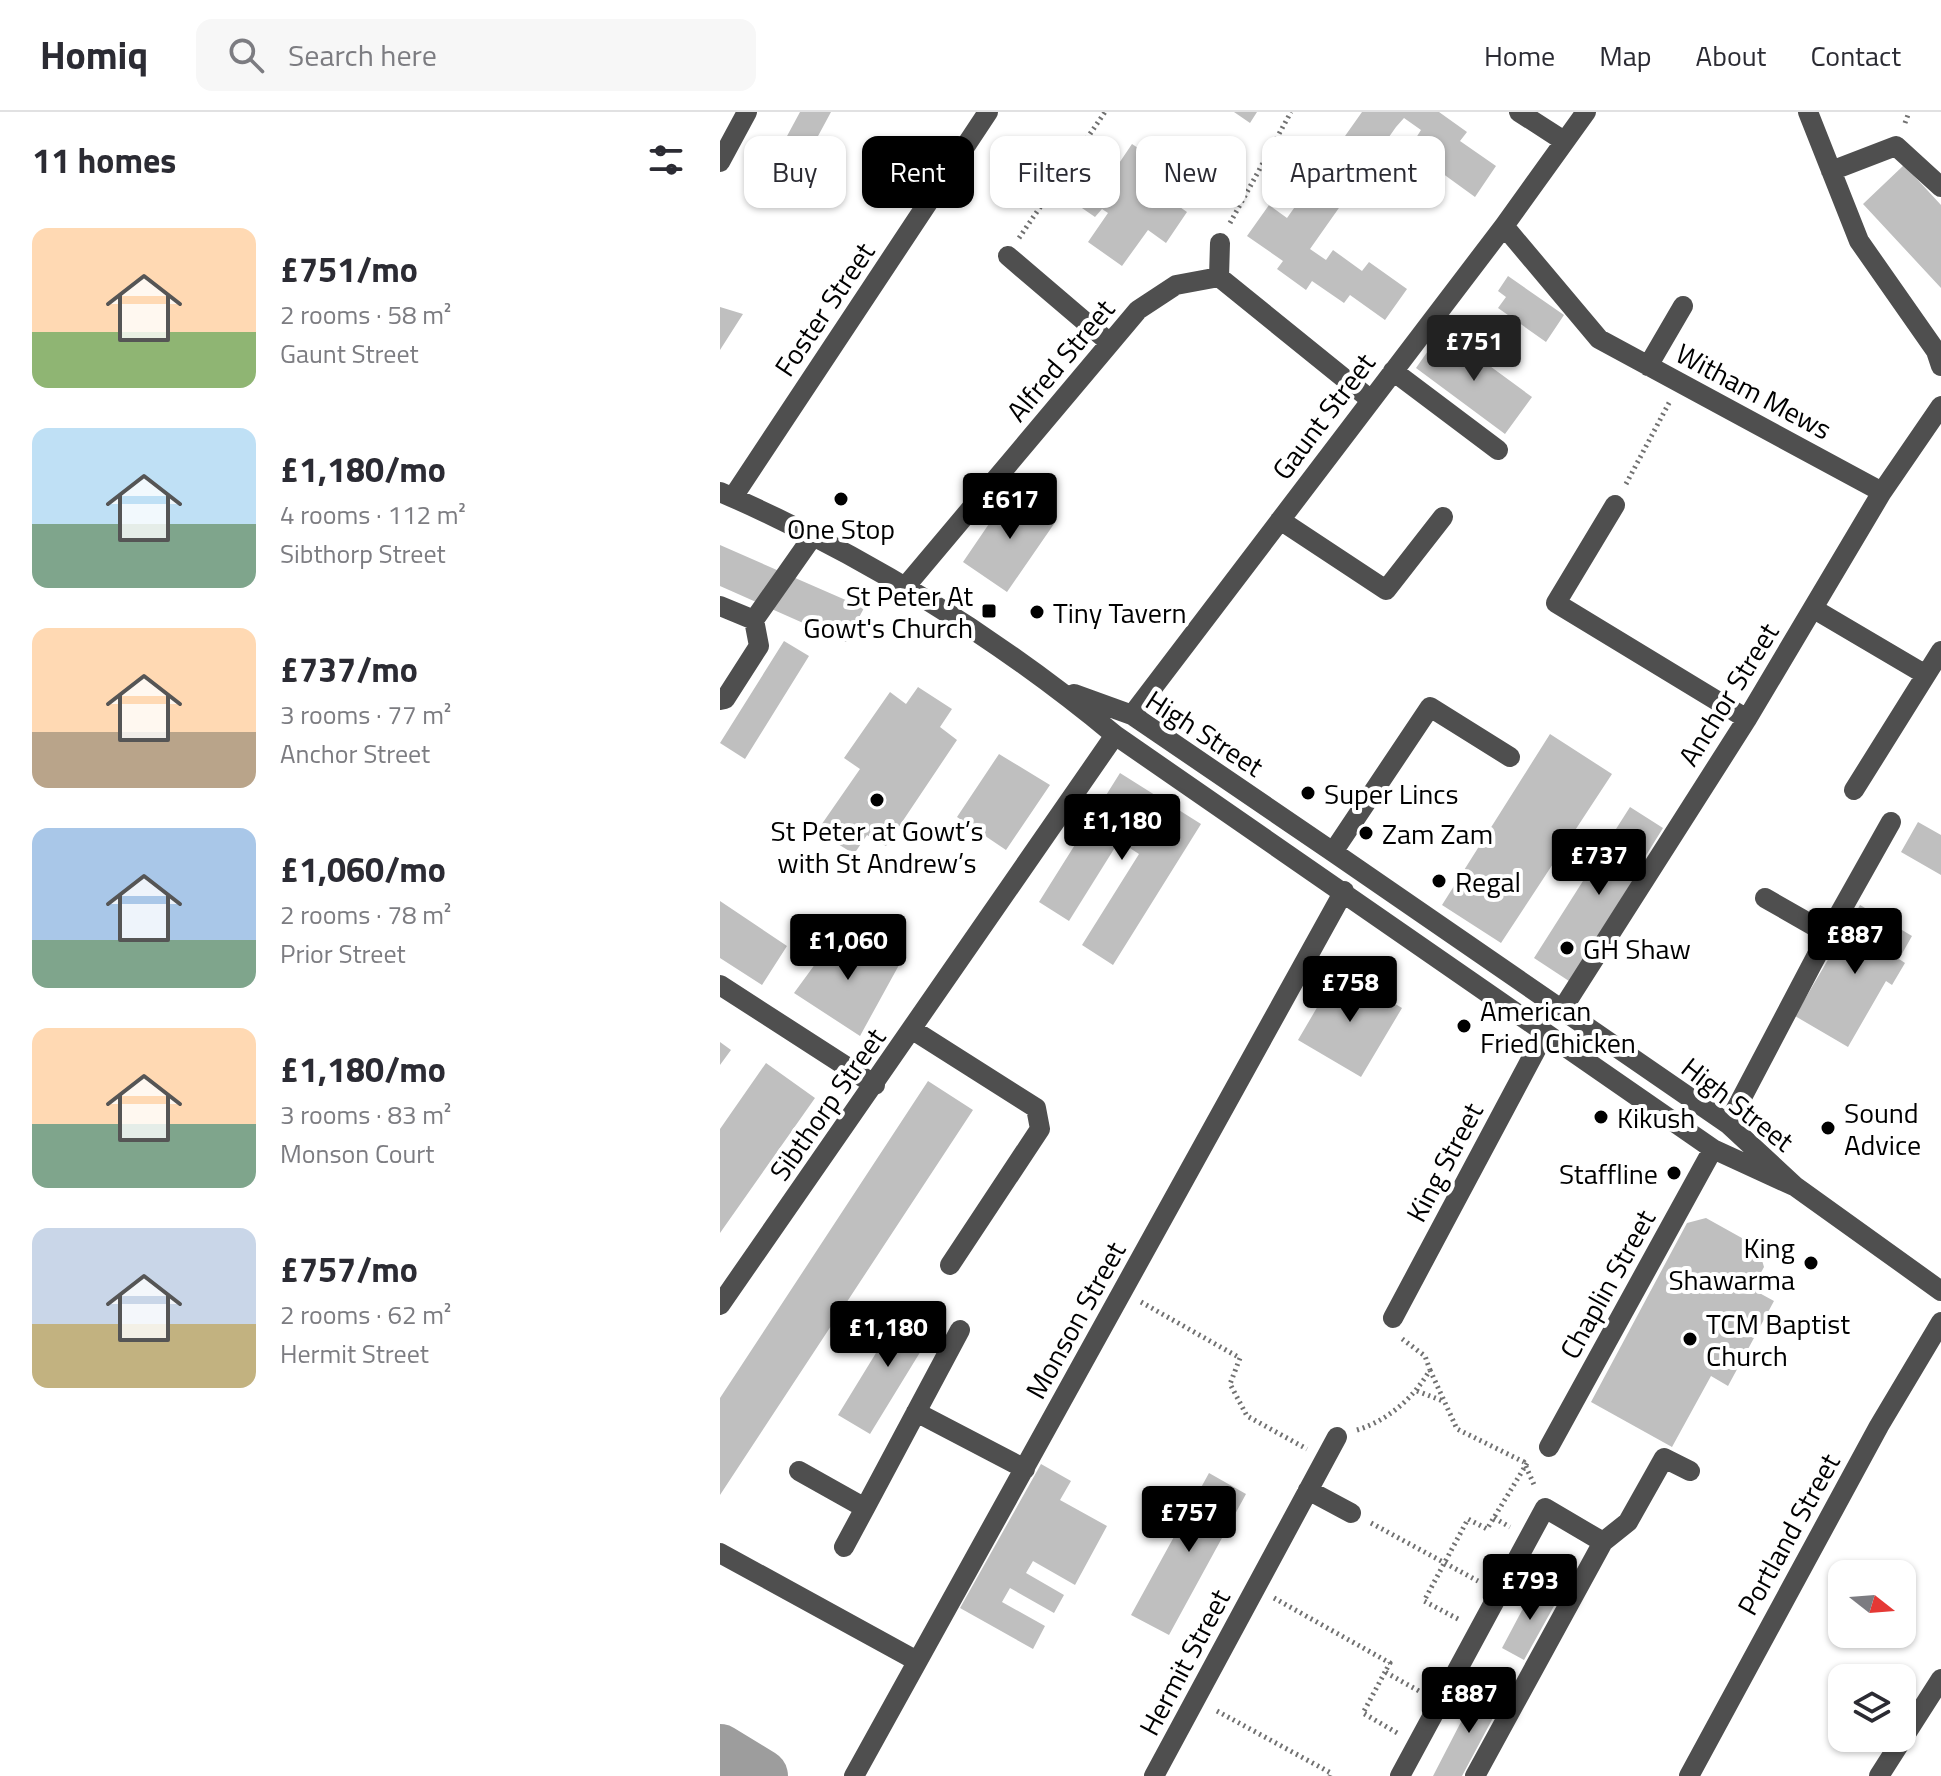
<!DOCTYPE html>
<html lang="en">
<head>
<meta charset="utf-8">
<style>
  :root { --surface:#fff; --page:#f7f7f7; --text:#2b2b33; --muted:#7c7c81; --line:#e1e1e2; --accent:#000 }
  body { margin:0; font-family:"Titillium Web",sans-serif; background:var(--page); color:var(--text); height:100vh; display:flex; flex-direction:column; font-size:30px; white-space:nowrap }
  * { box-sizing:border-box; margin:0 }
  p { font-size:26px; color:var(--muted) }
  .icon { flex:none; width:44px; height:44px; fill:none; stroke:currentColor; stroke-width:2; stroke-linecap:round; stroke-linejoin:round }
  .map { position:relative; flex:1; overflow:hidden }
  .panel { display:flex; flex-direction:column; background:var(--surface); width:720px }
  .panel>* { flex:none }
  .banner { position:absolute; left:24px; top:24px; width:760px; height:72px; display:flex; gap:16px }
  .needle { width:52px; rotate:107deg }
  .controls { position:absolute; left:1108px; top:1448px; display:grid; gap:16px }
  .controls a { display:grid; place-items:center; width:88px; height:88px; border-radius:16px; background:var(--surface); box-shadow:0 2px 6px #0004; font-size:40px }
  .price { position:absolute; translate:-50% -68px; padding:0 18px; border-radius:8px; background:var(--accent); color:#fff; font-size:26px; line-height:52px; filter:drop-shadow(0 2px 4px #0008) }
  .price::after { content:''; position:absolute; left:50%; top:48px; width:24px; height:18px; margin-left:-12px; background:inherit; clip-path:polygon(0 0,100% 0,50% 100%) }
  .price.selected { background:#222; color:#fff }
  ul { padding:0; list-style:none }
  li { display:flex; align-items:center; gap:24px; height:200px; padding:0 32px }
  li span { display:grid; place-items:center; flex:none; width:224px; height:160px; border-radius:16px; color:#555 }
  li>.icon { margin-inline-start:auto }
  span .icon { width:96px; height:96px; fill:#fffc; stroke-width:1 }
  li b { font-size:34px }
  h2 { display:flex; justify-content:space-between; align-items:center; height:96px; padding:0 32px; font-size:34px }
  .pill { padding:0 28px; border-radius:16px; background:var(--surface); box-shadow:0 2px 6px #0004; font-size:28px; line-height:72px }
  .pill.selected { background:var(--accent); color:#fff }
  header { display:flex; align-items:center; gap:48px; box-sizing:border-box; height:112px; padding:0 40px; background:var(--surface); border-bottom:2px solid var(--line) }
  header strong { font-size:38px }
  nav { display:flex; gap:44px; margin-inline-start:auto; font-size:28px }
  .search { width:560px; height:72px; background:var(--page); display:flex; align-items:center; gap:20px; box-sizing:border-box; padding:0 28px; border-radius:16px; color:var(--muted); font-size:30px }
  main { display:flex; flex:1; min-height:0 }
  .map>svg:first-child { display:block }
</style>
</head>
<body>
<header>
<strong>Homiq</strong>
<div class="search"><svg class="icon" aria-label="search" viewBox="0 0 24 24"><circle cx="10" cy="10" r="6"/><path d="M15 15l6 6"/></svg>Search here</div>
<nav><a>Home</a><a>Map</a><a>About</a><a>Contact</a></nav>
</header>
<main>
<section class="panel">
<h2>11 homes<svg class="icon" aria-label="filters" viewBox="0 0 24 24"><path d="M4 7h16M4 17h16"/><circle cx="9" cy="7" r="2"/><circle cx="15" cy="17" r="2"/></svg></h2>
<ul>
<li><span style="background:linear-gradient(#ffd9b3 65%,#8fb573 0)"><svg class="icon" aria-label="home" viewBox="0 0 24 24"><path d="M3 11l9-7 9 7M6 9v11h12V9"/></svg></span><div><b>£751/mo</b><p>2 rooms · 58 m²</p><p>Gaunt Street</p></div></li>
<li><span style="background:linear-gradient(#bfe0f5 60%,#7fa58c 0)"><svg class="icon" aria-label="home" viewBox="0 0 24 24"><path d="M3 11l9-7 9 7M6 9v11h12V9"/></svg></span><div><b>£1,180/mo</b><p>4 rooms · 112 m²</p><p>Sibthorp Street</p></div></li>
<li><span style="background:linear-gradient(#ffd9b3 65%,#b9a48a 0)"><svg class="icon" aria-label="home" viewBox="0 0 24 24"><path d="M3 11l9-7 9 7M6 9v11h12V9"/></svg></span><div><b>£737/mo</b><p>3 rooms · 77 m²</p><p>Anchor Street</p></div></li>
<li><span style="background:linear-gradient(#a9c7e8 70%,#7fa58c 0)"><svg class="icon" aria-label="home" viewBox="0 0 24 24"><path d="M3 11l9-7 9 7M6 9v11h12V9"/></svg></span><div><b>£1,060/mo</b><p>2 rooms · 78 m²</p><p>Prior Street</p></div></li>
<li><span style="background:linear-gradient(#ffd9b3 60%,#7fa58c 0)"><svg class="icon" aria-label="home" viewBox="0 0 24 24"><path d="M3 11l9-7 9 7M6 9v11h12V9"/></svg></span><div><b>£1,180/mo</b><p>3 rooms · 83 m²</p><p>Monson Court</p></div></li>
<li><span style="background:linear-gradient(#c9d6e8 60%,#c2b280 0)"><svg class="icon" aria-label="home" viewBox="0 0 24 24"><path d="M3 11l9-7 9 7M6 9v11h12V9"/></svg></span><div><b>£757/mo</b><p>2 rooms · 62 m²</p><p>Hermit Street</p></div></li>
</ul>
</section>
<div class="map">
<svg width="1221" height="1664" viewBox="0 0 1221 1664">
  <rect width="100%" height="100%" fill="#fff"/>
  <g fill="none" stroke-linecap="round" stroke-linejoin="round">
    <path stroke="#9d9d9d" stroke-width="54" d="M0 1639 41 1664"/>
  </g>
  <path fill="#bfbfbf" d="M80 0H111L77 63 53 50Z
    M514 0H537L530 11Z
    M642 0H719L747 20 740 29 776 54 755 85 715 56 721 48 694 29 701 18 684 6 676 15 590 137 606 148 613 138 642 159 649 150 687 177 665 208 630 183 624 191 592 169 586 178 557 157 563 149 527 124 549 93 567 106Z
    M412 32 445 54 426 82 432 86 437 79 467 100 446 131 428 118 402 154 368 130 388 101 382 97 375 105 346 85 367 55 387 69Z
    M1184 53 1221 93V176L1143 92Z
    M788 164 844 203 826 230 778 196 786 185 778 179Z
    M0 195 23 202 0 238Z
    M722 219 812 285 785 322 696 256Z
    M292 378 336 409 287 480 243 450Z
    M0 433 144 496 126 530 0 474Z
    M64 529 89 544 25 647 0 631Z
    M198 575 232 597 220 615 237 628 166 734 147 723 134 742 97 719 140 657 124 646 170 580 186 592Z
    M830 622 892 662 781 831 722 793Z
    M279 642 330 673 286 738 237 705Z
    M400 661 481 712 393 853 362 833 419 742 399 729 349 809 319 790Z
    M910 695 943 716 912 766 916 768 852 871 814 846Z
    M1198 710 1221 723V763L1181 740Z
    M0 789 67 834 42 873 0 846Z
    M1140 793 1192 824 1179 847 1185 851 1172 873 1166 869 1128 935 1075 904Z
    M120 818 179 853 140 924 74 881Z
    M619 858 682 896 641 965 578 928Z
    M0 930 11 938 0 953Z
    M46 951 95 986 0 1121V1017Z
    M208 969 253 998 0 1383V1286Z
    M986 1106 1038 1135 1044 1155 1032 1177 1054 1189 1008 1274 991 1264 952 1335 871 1290 967 1111Z
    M186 1192 218 1211 150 1322 118 1303Z
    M321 1352 351 1369 340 1388 387 1414 355 1473 313 1449 306 1461 344 1483 334 1501 290 1476 282 1490 325 1514 313 1537 240 1496Z
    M489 1361 526 1382 449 1523 411 1503Z
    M816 1472 839 1485 804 1548 782 1536Z
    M758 1577 782 1589 742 1664H713Z"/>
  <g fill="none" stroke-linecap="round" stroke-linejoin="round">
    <path stroke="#717171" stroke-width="5" stroke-dasharray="2 4" stroke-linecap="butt" d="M1185 11 1189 0
      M510 111 571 0
      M299 126 385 0
      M906 372 950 289
      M421 1190 520 1246 510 1272 527 1304 587 1337
      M710 1258 737 1317 804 1350 815 1375
      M697 1279 723 1289
      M637 1318C669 1308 693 1286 710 1258L705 1244 681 1226
      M774 1406 790 1415
      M651 1411 758 1469
      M554 1486 670 1551 665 1560 699 1579
      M738 1507 704 1489 748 1407 767 1417 809 1348
      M665 1560 643 1601 679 1622
      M497 1599 611 1661 610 1664"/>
    <path stroke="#4f4f4f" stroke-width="20" d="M799 0 844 29
      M1088 0 1139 129 1216 239 1221 254
      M0 50 27 0
      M1111 59 1176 34 1221 75
      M784 114 879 227 1162 380
      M288 144 390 231
      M499 165 500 131
      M928 254 963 194
      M673 259 778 338
      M0 380C141 441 277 525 395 623L993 1037 1076 1075
      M13 385 268 0
      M895 393 836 491 1027 607
      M560 408 666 478 723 405
      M185 475 418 198 456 173 499 165 651 288
      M0 494 34 508
      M1094 497 1206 563
      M354 582 412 603 613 740 1008 1012 1076 1075 1221 1179
      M0 588 5 587 39 534 34 508 93 424
      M412 603 784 114 866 0
      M1134 678 1221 539
      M613 740 710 595 790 645
      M1045 786 1108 822
      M0 873 155 973
      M841 899 1027 607 1162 380 1221 294
      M193 918 316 996 320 1017 230 1153
      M1008 1012 1108 822 1171 710
      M0 1193 395 623
      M673 1206 825 921
      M196 1300 305 1357
      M829 1335 993 1037
      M79 1359 145 1396 240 1218
      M588 1378 631 1401
      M883 1430 908 1410 944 1346 970 1359
      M124 1435 145 1396
      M0 1441 197 1549
      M134 1664 624 779
      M434 1664 617 1325
      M680 1664 825 1396 883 1430 755 1664
      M969 1664 1159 1314 1221 1210
      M1159 1664 1221 1567"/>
  </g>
  <g fill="#000" stroke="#fff" stroke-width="3">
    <circle cx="121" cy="387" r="8"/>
    <rect x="261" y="491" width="16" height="16" rx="4"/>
    <circle cx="317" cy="500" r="8"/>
    <circle cx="588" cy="681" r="8"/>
    <circle cx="157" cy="688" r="8"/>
    <circle cx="646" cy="721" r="8"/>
    <circle cx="719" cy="769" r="8"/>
    <circle cx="847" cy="836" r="8"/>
    <circle cx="744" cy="914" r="8"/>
    <circle cx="881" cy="1005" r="8"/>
    <circle cx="1108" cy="1016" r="8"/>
    <circle cx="954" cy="1061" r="8"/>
    <circle cx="1091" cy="1151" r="8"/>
    <circle cx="970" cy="1227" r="8"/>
  </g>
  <g text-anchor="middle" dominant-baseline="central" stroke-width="8" stroke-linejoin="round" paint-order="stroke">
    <g font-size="28" fill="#000" stroke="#fff">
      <text transform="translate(104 197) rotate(-56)">Foster Street</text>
      <text transform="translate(340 248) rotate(-50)">Alfred Street</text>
      <text transform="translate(1034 279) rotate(28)">Witham Mews</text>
      <text transform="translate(603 304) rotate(-53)">Gaunt Street</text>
      <text transform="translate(1008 582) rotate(-58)">Anchor Street</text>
      <text transform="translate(485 621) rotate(33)">High Street</text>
      <text transform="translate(107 992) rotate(-55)">Sibthorp Street</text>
      <text transform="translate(1018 992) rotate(38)">High Street</text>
      <text transform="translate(724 1050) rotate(-62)">King Street</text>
      <text transform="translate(887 1172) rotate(-61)">Chaplin Street</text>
      <text transform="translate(355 1208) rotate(-61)">Monson Street</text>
      <text transform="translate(1068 1422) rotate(-61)">Portland Street</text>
      <text transform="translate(464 1550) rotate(-62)">Hermit Street</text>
    </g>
    <g font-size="28" fill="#000" stroke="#fff" text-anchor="start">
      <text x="121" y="416" text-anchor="middle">One Stop</text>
      <text x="253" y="483" text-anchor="end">St Peter At<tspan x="253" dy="32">Gowt's Church</tspan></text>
      <text x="333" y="500">Tiny Tavern</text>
      <text x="604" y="681">Super Lincs</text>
      <text x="157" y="718" text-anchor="middle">St Peter at Gowt’s<tspan x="157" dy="32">with St Andrew’s</tspan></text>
      <text x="662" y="721">Zam Zam</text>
      <text x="735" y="769">Regal</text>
      <text x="863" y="836">GH Shaw</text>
      <text x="760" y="898">American<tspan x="760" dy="32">Fried Chicken</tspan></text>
      <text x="1124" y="1000">Sound<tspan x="1124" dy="32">Advice</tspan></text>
      <text x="897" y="1005">Kikush</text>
      <text x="938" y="1061" text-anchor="end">Staffline</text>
      <text x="1075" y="1135" text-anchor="end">King<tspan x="1075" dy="32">Shawarma</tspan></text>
      <text x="986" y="1211">TCM Baptist<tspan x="986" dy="32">Church</tspan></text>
    </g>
  </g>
</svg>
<div class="controls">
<a><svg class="needle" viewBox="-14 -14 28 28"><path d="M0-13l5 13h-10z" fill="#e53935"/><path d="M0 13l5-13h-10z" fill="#7c7c81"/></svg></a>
<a><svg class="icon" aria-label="layers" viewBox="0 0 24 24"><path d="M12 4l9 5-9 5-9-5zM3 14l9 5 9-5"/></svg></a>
</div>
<b class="price selected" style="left:754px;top:271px">£751</b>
<b class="price" style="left:290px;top:429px">£617</b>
<b class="price" style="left:402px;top:750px">£1,180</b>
<b class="price" style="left:879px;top:785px">£737</b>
<b class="price" style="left:1135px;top:864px">£887</b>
<b class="price" style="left:128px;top:870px">£1,060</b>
<b class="price" style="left:630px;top:912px">£758</b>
<b class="price" style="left:168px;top:1257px">£1,180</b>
<b class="price" style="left:469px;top:1442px">£757</b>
<b class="price" style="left:810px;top:1510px">£793</b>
<b class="price" style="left:749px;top:1623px">£887</b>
<div class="banner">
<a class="pill">Buy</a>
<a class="pill selected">Rent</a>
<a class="pill">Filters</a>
<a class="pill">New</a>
<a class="pill">Apartment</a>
</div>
</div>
</main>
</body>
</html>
